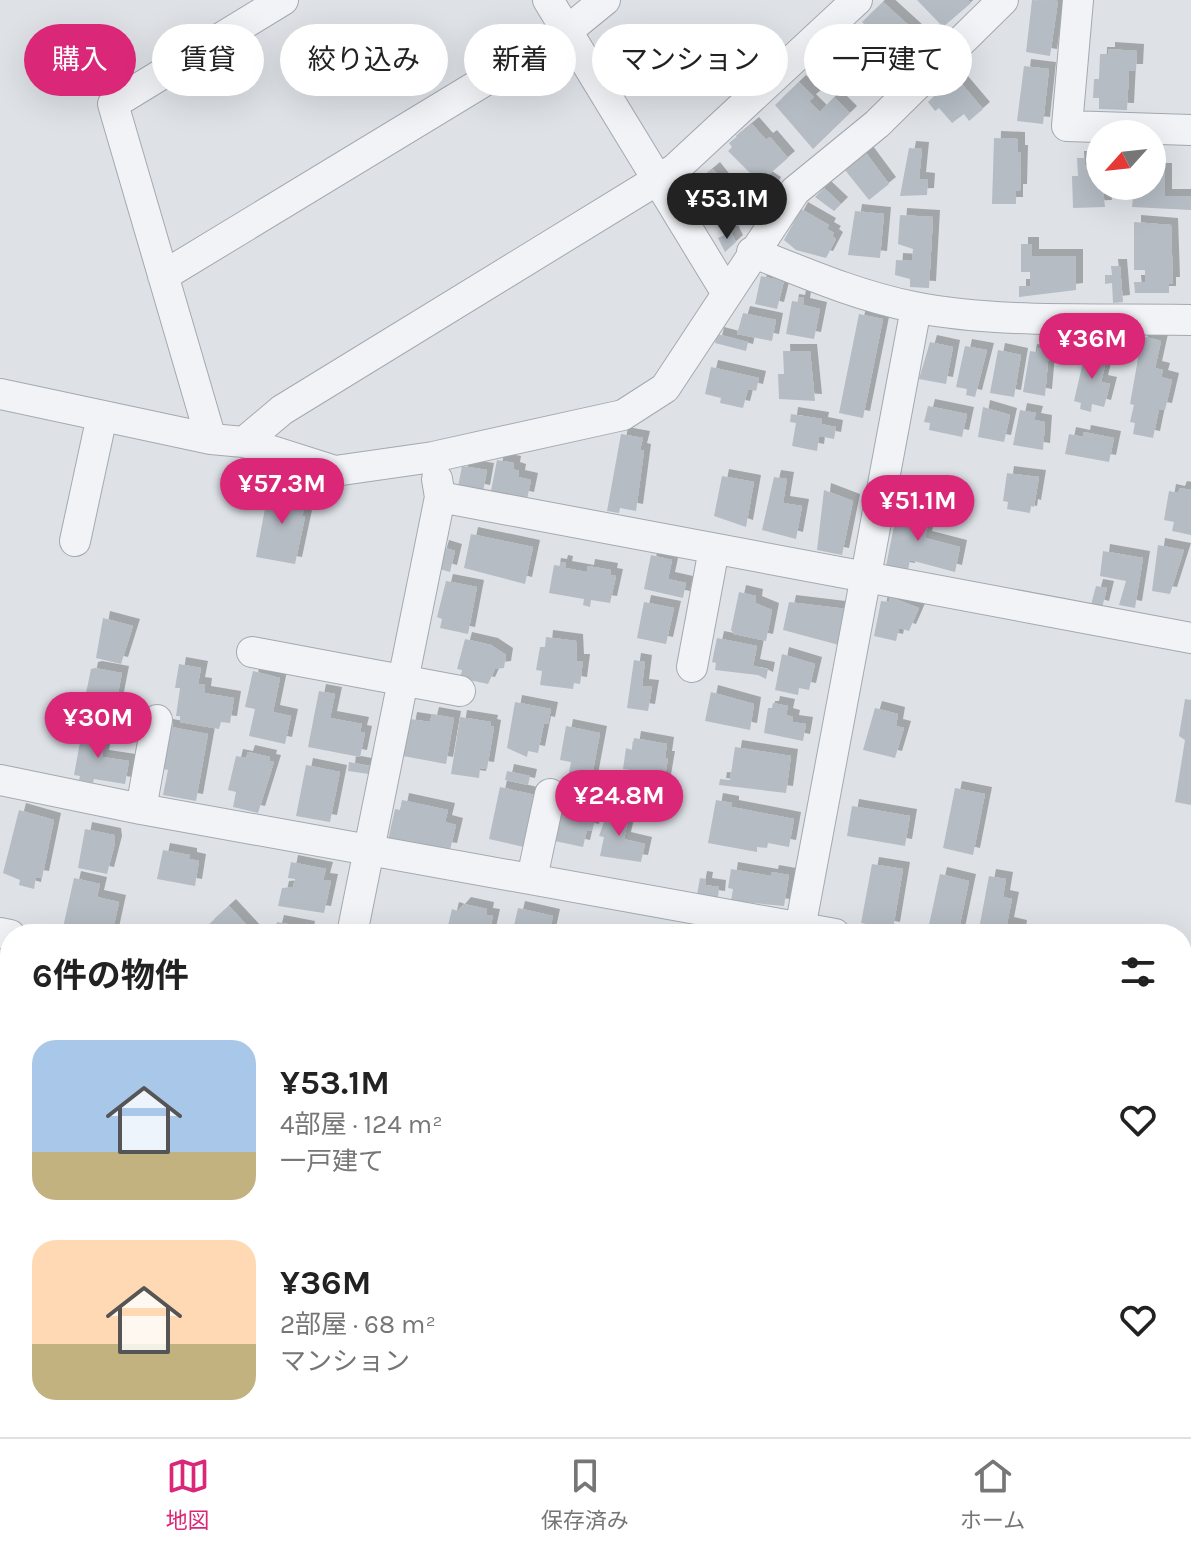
<!DOCTYPE html>
<html lang="ja">
<head>
<meta charset="utf-8">
<style>
  :root { --surface:#fff; --page:#f6f6f6; --text:#222; --muted:#767676; --line:#e0e0e0; --accent:#db2777 }
  body { margin:0; font-family:Karla,"Noto Sans JP",sans-serif; background:var(--page); color:var(--text); height:100vh; display:flex; flex-direction:column; font-size:30px; white-space:nowrap }
  * { box-sizing:border-box; margin:0 }
  p { font-size:26px; color:var(--muted) }
  .icon { flex:none; width:44px; height:44px; fill:none; stroke:currentColor; stroke-width:2; stroke-linecap:round; stroke-linejoin:round }
  .map { position:relative; flex:1; overflow:hidden }
  .panel { position:absolute; left:0px; top:924px; width:1192px; height:514px; display:flex; flex-direction:column; background:var(--surface); border-radius:32px 32px 0 0; box-shadow:0 8px 32px #0002 }
  .panel>* { flex:none }
  .top-card { position:absolute; left:24px; top:24px; width:1144px; height:72px; display:flex; gap:16px }
  .needle { width:52px; rotate:243deg }
  .tools { position:absolute; left:1086px; top:120px; display:grid; gap:16px }
  .tools a { display:grid; place-items:center; width:80px; height:80px; border-radius:50%; background:var(--surface); box-shadow:0 8px 32px #0002; font-size:40px }
  .price { position:absolute; translate:-50% -68px; padding:0 18px; border-radius:28px; background:var(--accent); color:#fff; font-size:26px; line-height:52px; filter:drop-shadow(0 2px 4px #0008) }
  .price::after { content:''; position:absolute; left:50%; top:48px; width:24px; height:18px; margin-left:-12px; background:inherit; clip-path:polygon(0 0,100% 0,50% 100%) }
  .price.active { background:#222; color:#fff }
  ul { padding:0; list-style:none }
  li { display:flex; align-items:center; gap:24px; height:200px; padding:0 32px }
  li span { display:grid; place-items:center; flex:none; width:224px; height:160px; border-radius:24px; color:#555 }
  li>.icon { margin-inline-start:auto }
  span .icon { width:96px; height:96px; fill:#fffc; stroke-width:1 }
  li b { font-size:34px }
  h2 { display:flex; justify-content:space-between; align-items:center; height:96px; padding:0 32px; font-size:34px }
  .chip { padding:0 28px; border-radius:36px; background:var(--surface); box-shadow:0 8px 32px #0002; font-size:28px; line-height:72px }
  .chip.active { background:var(--accent); color:#fff }
  .tab-bar { display:flex; justify-content:space-around; align-items:center; height:112px; border-top:2px solid var(--line); background:var(--surface); font-size:22px; color:var(--muted) }
  .tab-bar a { display:grid; justify-items:center; gap:4px }
  .tab-bar .active { color:var(--accent) }
  .map>svg:first-child { display:block }
</style>
</head>
<body>
<div class="map">
<svg width="1191" height="1437" viewBox="0 0 1191 1437">
  <defs>
    <filter id="shadow"><feDropShadow dx="7" dy="-7" stdDeviation="0" flood-color="#0004"/></filter>
  </defs>
  <rect width="100%" height="100%" fill="#dee2e7"/>
  <path fill="#b5bcc4" filter="url(#shadow)" d="M917 0H968L971 3 943 27Z
    M1032 0 1058 1 1050 56 1026 52Z
    M883 2 916 32 909 39 918 50 914 54 916 57 902 70 867 33 869 29 862 22Z
    M847 46 874 79 862 95 859 92 854 96 820 66 833 51 837 55Z
    M1108 49 1137 51 1136 71H1129L1127 110 1099 109V98H1093L1094 79H1099L1100 54H1108Z
    M1024 66 1049 69 1043 124 1017 121Z
    M955 76 983 109 969 121 964 114 952 123 939 108 935 111 928 102Z
    M799 82 814 97 809 101 820 112 834 97 850 113 813 149 775 105Z
    M752 124 766 140 770 137 788 158 765 178 774 184 769 192 728 151 732 147 729 143Z
    M994 138 1018 139V152H1021L1020 191H1016V204H992Z
    M909 148 922 149 919 179 928 180 927 195 900 196Z
    M866 153 889 184 869 200 845 170Z
    M1077 158H1085V165H1100L1105 207 1073 208 1072 176H1078Z
    M713 169 737 199 734 202 740 209 717 224 689 189Z
    M1152 170H1165V196H1191V210L1132 207 1134 186H1152Z
    M824 188 841 204 834 211 815 197Z
    M801 209 829 225 827 229 834 233 832 236 836 239 826 258 796 250 784 240Z
    M855 211 884 214 880 258 848 255Z
    M900 215 933 217 929 288 910 287V279L895 275 896 260 912 261 913 249 898 244Z
    M1134 222 1171 225 1173 284H1169V293H1135L1134 282H1145V270H1134Z
    M731 232 736 242 725 252 718 238Z
    M1021 244H1032V256H1076V290L1019 297V286H1030V272H1021Z
    M1111 266H1120L1123 302 1113 303 1112 283 1105 284V275H1112Z
    M761 276 784 281 777 309 755 304Z
    M799 297 804 298 803 305 820 309 814 339 786 334 792 301 798 302Z
    M743 313 776 320 772 341 737 334Z
    M859 314 883 319 863 418 839 413Z
    M717 334 748 342 746 351 715 343Z
    M1142 336 1161 341 1155 368 1163 370 1161 377 1172 380 1165 410 1159 409 1153 438 1133 434 1135 423 1130 422 1134 405 1130 404Z
    M930 342 953 347 946 384 919 379Z
    M965 346 987 350 975 397 966 395 967 389 956 387Z
    M1038 348 1049 350 1045 396 1023 392 1030 351 1037 352Z
    M1086 349 1108 354 1101 382 1110 384 1104 407 1092 404 1091 412 1080 409 1081 403 1074 401Z
    M998 350 1021 355 1014 397 990 393Z
    M783 351H810L815 401 779 399 778 374H784Z
    M711 367 759 378 756 391 748 389 743 408 720 403 721 398 705 394Z
    M928 406 967 414 962 437 929 430 930 423 924 422Z
    M983 407 1010 415 1004 442 978 437Z
    M1020 410 1036 413 1034 420 1045 422 1043 450 1013 445Z
    M791 414 822 419 821 424 836 427 834 439 819 436 817 451 792 446 796 423 790 422Z
    M1084 432 1114 438 1109 462 1065 454 1069 434 1083 437Z
    M621 434 643 438 640 450 644 451 636 511 620 508 619 513 607 511Z
    M497 460 514 463 513 469 519 471 518 477 531 480 527 499 491 491Z
    M462 466 487 470 483 492 458 487Z
    M1007 473 1039 477 1034 507 1031 506 1030 513 1007 509 1008 502 1003 501Z
    M722 476 754 482 746 527 714 516Z
    M774 477 787 479 783 503 802 506 796 539 762 530Z
    M269 487 309 495 302 516 305 517 295 564 256 557Z
    M1180 488 1191 490V535L1172 531 1174 522 1164 520 1169 491 1178 493Z
    M824 490 853 501 842 555 817 550Z
    M903 501 921 505 918 519 929 521 925 538 960 547 955 572 910 560 908 570 886 566 896 516 900 517Z
    M471 534 533 547 525 584 464 568Z
    M1158 545 1184 550 1170 594 1152 591Z
    M442 547 455 551 450 572 436 568Z
    M1103 551 1143 558 1135 608 1119 605 1126 581 1100 576Z
    M651 555 672 560 668 579 686 583 683 598 644 589Z
    M561 562 566 563 565 568 587 572 588 566 611 570 610 575 616 576 610 603 591 600 590 607 583 605 584 599 549 593 554 565 560 566Z
    M446 581 477 587 468 634 440 628 442 619 437 617Z
    M1096 586 1107 588 1102 608 1091 605Z
    M739 592 756 596 755 603 772 610 766 641 734 634 731 630Z
    M890 597 919 608 909 631 899 628 896 641 874 636 881 601 889 602Z
    M644 602 674 608 666 644 637 638Z
    M789 602 847 609 839 645 783 630Z
    M103 618 133 626 121 664 96 658Z
    M546 637 576 641 577 661H583L580 684 574 683 573 689 540 685 542 671 536 670 540 647H545Z
    M717 638 757 646 753 666 768 669 766 679 758 675 715 670 716 663 712 662Z
    M465 639 491 645 506 655 504 668 495 669 488 684 460 678 462 670 457 669Z
    M782 654 815 664 809 690 799 688 798 695 775 690Z
    M634 660 645 662 642 686 652 687 648 711 627 708Z
    M179 664 201 668 198 684 205 685 204 693 234 698 230 723 221 722 219 729 180 722V716H176L180 688H175Z
    M95 668 122 673 115 709 84 703 91 669Z
    M253 671 280 678 273 712 291 716 285 744 249 736 255 709 245 707Z
    M319 691 335 694 330 718 362 724 360 732 365 733 360 757 308 747Z
    M711 692 754 704 750 730 705 721Z
    M1185 699 1191 700V805L1175 802 1185 740 1179 736Z
    M515 702 551 709 548 724 544 723 538 753 528 751 527 757 507 748Z
    M773 703 788 706 786 715 793 717 792 722 806 724 803 741 764 733 768 708H772Z
    M875 708 898 714 896 726 904 728 895 758 863 750Z
    M432 714 454 718 446 764 403 756 410 719 430 722Z
    M460 717 491 722 490 726 494 727 487 769 480 768 479 778 451 774Z
    M83 726 106 733 102 757 129 761 125 784 94 779 93 783 79 780 80 776 74 775Z
    M166 726 208 734 196 801 163 795 168 770 163 769Z
    M566 726 600 733 591 781 568 777 571 762 560 760Z
    M634 738 667 744 665 758H668L661 799 621 791 630 770 623 769 626 748 632 750Z
    M735 747 791 756 786 793 719 785 720 779 730 780Z
    M248 752 270 757 269 761 274 762 258 813 233 807 236 792 228 790 236 756 246 758Z
    M349 762 370 766 369 774 348 771Z
    M306 765 340 772 330 822 296 816Z
    M507 771 530 776 528 785 505 780Z
    M500 787 535 795 524 847 489 839Z
    M955 788 985 794 973 855 943 848Z
    M402 800 448 810 445 822 456 825 450 850 388 840 395 809 400 810Z
    M716 800 732 803V807L794 819 789 847 768 843 767 848 757 847V852L708 843Z
    M852 806 910 816 905 846 847 836Z
    M609 808 630 812 624 839 645 844 641 862 600 856 604 837 599 836Z
    M557 809 595 818 592 831 587 830 583 847 550 840Z
    M19 810 54 820 42 878 36 877 34 889 19 885 20 880 3 873Z
    M85 829 114 835 115 843 107 874 78 868Z
    M163 850 190 855V859L199 861 195 886 157 879Z
    M291 862 326 869 323 880 331 881 324 913 278 906 282 888 293 887 295 879 288 878Z
    M872 864 903 869 893 929 861 923Z
    M731 869 771 876 772 872 789 875 784 906 731 901 733 889 728 888Z
    M940 874 969 881 958 934H927Z
    M989 876 1006 879 1003 897 1012 899 1007 924 1020 927 1019 934H978Z
    M74 878 100 884 97 897 119 902 112 934 62 932Z
    M700 878 706 879 705 885 719 887 718 898 697 895Z
    M464 904 487 909 486 915 493 916 489 934H446L452 909 458 911Z
    M229 906 255 934H215L207 926Z
    M518 908 553 916 549 934H512Z
    M277 922 308 928 307 934H274Z
    M21 1428H57V1432L23 1437Z
    M354 1428H372L371 1437H352Z
    M413 1428 445 1430 478 1428 477 1437H411Z
    M500 1428H528L526 1437H499Z
    M538 1428H564L567 1437H536Z
    M650 1428H683L681 1437H649Z
    M776 1428H812L820 1430 818 1437H774Z
    M998 1428 1035 1436V1437H996Z
    M1103 1428H1127L1126 1437H1104Z"/>
  <g fill="none" stroke-linecap="round" stroke-linejoin="round">
    <defs>
      <path id="street" d="M548 0 726 292
        M1078 0 1067 126 1191 130
        M752 252C805 273 858 296 914 307 997 324 1106 318 1191 320
        M163 276 567 31 605 0
        M0 394 211 439 244 442 335 471 433 457 623 415 665 388 795 191 877 124 1003 0
        M211 439 113 104 283 0
        M244 442 282 410 675 169 857 0
        M440 497 1191 638
        M75 541 102 416
        M252 652 460 691
        M692 667 714 549
        M0 780 141 809 835 934
        M141 809 157 720
        M532 878 550 794
        M0 933 10 935
        M352 934 440 497 437 479
        M799 934 916 308
        M1182 997 1191 998
        M0 1085 10 1087
        M0 1376 11 1437
        M138 1428V1437
        M252 1437H265
        M706 1437 708 1428"/>
    </defs>
    <use href="#street" stroke="#a4a9b1" stroke-width="32"/>
    <use href="#street" stroke="#f1f3f6" stroke-width="30"/>
    <path stroke="#fff" stroke-width="42" d="M1182 1364 1191 1316
      M1168 1437 1170 1428"/>
  </g>
</svg>
<div class="tools">
<a><svg class="needle" viewBox="-14 -14 28 28"><path d="M0-13l5 13h-10z" fill="#e53935"/><path d="M0 13l5-13h-10z" fill="#767676"/></svg></a>
</div>
<b class="price active" style="left:727px;top:241px">¥53.1M</b>
<b class="price" style="left:1092px;top:381px">¥36M</b>
<b class="price" style="left:282px;top:526px">¥57.3M</b>
<b class="price" style="left:918px;top:543px">¥51.1M</b>
<b class="price" style="left:98px;top:760px">¥30M</b>
<b class="price" style="left:619px;top:838px">¥24.8M</b>
<div class="top-card">
<a class="chip active">購入</a>
<a class="chip">賃貸</a>
<a class="chip">絞り込み</a>
<a class="chip">新着</a>
<a class="chip">マンション</a>
<a class="chip">一戸建て</a>
</div>
<section class="panel">
<h2>6件の物件<svg class="icon" aria-label="filters" viewBox="0 0 24 24"><path d="M4 7h16M4 17h16"/><circle cx="9" cy="7" r="2"/><circle cx="15" cy="17" r="2"/></svg></h2>
<ul>
<li><span style="background:linear-gradient(#a9c7e8 70%,#c2b280 0)"><svg class="icon" aria-label="home" viewBox="0 0 24 24"><path d="M3 11l9-7 9 7M6 9v11h12V9"/></svg></span><div><b>¥53.1M</b><p>4部屋 · 124 m²</p><p>一戸建て</p></div><svg class="icon" aria-label="heart" viewBox="0 0 24 24"><path d="M12 20l-8-8c-3-5 5-10 8-4 3-6 11-1 8 4z"/></svg></li>
<li><span style="background:linear-gradient(#ffd9b3 65%,#c2b280 0)"><svg class="icon" aria-label="home" viewBox="0 0 24 24"><path d="M3 11l9-7 9 7M6 9v11h12V9"/></svg></span><div><b>¥36M</b><p>2部屋 · 68 m²</p><p>マンション</p></div><svg class="icon" aria-label="heart" viewBox="0 0 24 24"><path d="M12 20l-8-8c-3-5 5-10 8-4 3-6 11-1 8 4z"/></svg></li>
</ul>
</section>
</div>
<nav class="tab-bar">
<a class="active"><svg class="icon" aria-label="map" viewBox="0 0 24 24"><path d="M3 6l6-2 6 2 6-2v14l-6 2-6-2-6 2zM9 4v14M15 6v14"/></svg>地図</a>
<a><svg class="icon" aria-label="saved" viewBox="0 0 24 24"><path d="M7 4h10v16l-5-4-5 4z"/></svg>保存済み</a>
<a><svg class="icon" aria-label="home" viewBox="0 0 24 24"><path d="M3 11l9-7 9 7M6 9v11h12V9"/></svg>ホーム</a>
</nav>
</body>
</html>
